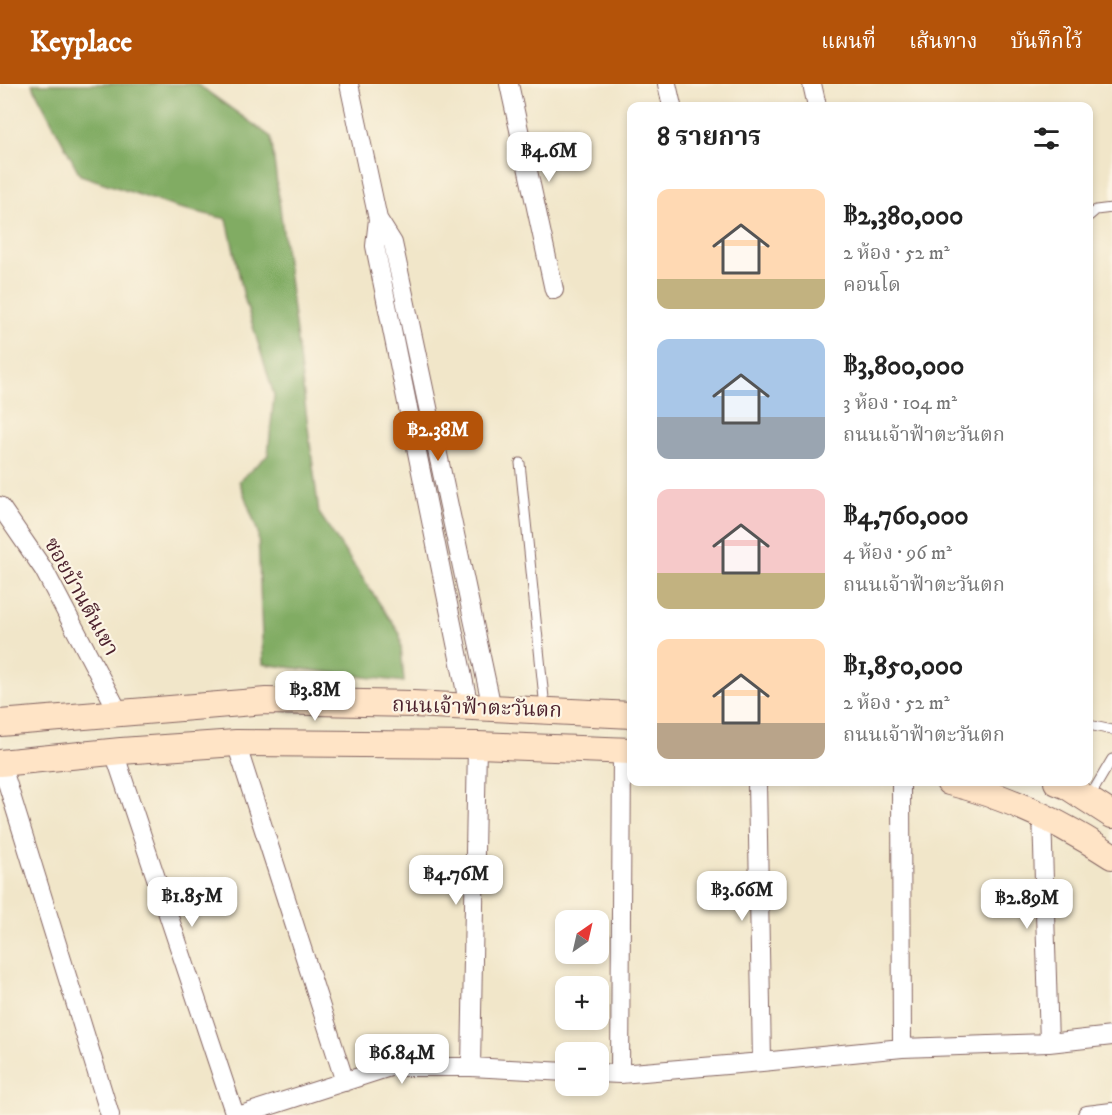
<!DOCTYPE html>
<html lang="th">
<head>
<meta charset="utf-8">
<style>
  :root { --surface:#fff; --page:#f6f6f6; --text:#222; --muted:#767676; --accent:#b45309 }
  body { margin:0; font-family:"IM FELL DW Pica","Noto Serif Thai",serif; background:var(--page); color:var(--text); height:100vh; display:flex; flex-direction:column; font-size:22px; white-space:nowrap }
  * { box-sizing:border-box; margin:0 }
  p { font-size:20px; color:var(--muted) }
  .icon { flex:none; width:33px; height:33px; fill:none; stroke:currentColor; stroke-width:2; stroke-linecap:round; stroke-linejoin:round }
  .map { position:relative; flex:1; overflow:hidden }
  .details { position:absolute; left:627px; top:18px; width:466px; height:684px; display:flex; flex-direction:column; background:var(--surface); border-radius:12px; box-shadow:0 3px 9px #0003 }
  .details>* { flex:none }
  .needle { width:39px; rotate:34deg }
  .tools { position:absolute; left:555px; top:826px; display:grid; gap:12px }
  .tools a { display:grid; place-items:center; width:54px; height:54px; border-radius:12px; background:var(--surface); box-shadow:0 3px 9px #0003; font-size:30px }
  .price { position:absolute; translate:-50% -51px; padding:0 14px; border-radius:12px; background:#fff; color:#222; font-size:20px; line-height:39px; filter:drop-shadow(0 2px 3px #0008) }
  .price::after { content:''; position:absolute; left:50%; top:36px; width:18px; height:14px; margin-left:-9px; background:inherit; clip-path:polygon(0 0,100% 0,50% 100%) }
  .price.selected { background:var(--accent); color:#fff }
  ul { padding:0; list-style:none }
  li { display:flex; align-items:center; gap:18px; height:150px; padding:0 30px }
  li span { display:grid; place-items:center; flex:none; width:168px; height:120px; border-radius:12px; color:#555 }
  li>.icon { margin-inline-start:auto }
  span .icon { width:72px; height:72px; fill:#fffc; stroke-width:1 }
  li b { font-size:26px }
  h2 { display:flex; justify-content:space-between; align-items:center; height:72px; padding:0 30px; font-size:26px }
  header { display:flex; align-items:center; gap:36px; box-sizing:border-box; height:84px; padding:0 30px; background:var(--accent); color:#fff }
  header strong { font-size:28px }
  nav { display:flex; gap:33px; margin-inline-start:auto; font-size:21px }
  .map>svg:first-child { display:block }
</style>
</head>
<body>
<header>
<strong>Keyplace</strong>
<nav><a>แผนที่</a><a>เส้นทาง</a><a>บันทึกไว้</a></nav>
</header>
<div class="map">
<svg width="1112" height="1031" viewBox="0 0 1112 1031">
  <rect width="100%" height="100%" fill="#fcf5e5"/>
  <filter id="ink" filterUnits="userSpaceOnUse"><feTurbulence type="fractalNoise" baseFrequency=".0167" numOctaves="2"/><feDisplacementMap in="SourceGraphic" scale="12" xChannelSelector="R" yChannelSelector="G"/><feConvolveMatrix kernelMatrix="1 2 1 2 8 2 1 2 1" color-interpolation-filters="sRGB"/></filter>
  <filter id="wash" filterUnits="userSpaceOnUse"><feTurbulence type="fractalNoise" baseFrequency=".008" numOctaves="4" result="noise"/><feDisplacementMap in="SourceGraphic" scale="24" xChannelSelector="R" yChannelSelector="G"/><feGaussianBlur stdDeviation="1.35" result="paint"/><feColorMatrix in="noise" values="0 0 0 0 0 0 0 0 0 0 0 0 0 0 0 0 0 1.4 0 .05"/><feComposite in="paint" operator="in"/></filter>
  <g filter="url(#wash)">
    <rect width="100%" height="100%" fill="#f1e6c9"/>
    <path fill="#81ac63" stroke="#666647" stroke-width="1.5" d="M32 0H197L271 53 319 429 400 550 404 598 263 580 258 448 239 397 268 371 274 311 244 213 227 135 175 123 80 91Z"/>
  </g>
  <g filter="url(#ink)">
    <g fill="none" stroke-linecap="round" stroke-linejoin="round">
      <defs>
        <path id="lane" d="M1089 132 1096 126 1112 124
          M520 379 545 624
          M1089 641 1112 646
          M1089 714 1112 675"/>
        <path id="street" d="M349 0 378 135 375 162 469 623
          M509 0 554 206
          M667 0 672 22
          M812 0 817 22
          M378 135 393 159 492 624
          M0 422 44 486 119 629
          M236 659 345 998
          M114 668 235 1031
          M1 679 110 1031
          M757 698 762 978
          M901 698 902 964
          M1042 731 1049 959
          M471 983 477 661
          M598 989 620 990 762 978 902 964 1049 959 1112 952
          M620 990 622 666
          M241 1031 390 983H471L566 988
          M1087 1031 1112 1028"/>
        <path id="secondary" d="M0 639 266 617 413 620 632 631
          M0 679 121 667 236 659 477 661 632 667
          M949 698C1007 712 1062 739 1112 772
          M1057 698 1067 702 1112 731"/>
      </defs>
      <use href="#lane" stroke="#846562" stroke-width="11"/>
      <use href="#street" stroke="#846562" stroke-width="20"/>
      <use href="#secondary" stroke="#846562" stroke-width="28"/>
      <use href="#lane" stroke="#fff" stroke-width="9"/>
      <use href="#street" stroke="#fff" stroke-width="18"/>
      <use href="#secondary" stroke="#ffe4c6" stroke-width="26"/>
    </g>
  </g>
  <g text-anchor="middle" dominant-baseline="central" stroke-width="4.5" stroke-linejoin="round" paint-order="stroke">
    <g font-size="21" fill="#4a1f2b" stroke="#fcf5e5">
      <text transform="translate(81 513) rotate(61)">ซอยบ้านตีนเขา</text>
      <text transform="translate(477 624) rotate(2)">ถนนเจ้าฟ้าตะวันตก</text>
    </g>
  </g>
</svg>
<div class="tools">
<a><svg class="needle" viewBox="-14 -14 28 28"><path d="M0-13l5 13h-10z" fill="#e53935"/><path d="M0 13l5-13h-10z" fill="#767676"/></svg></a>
<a>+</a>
<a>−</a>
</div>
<b class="price" style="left:549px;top:99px">฿4.6M</b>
<b class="price selected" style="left:438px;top:378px">฿2.38M</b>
<b class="price" style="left:315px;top:638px">฿3.8M</b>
<b class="price" style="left:456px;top:822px">฿4.76M</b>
<b class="price" style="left:742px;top:838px">฿3.66M</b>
<b class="price" style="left:192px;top:844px">฿1.85M</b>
<b class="price" style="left:1027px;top:846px">฿2.89M</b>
<b class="price" style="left:402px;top:1001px">฿6.84M</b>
<section class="details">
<h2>8 รายการ<svg class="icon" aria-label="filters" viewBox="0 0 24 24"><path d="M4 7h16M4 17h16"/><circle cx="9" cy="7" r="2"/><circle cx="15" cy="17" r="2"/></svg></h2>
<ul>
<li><span style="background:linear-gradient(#ffd9b3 75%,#c2b280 0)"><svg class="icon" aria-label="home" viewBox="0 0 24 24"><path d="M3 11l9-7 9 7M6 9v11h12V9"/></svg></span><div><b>฿2,380,000</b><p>2 ห้อง · 52 m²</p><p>คอนโด</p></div></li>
<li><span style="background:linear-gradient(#a9c7e8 65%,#9aa5b1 0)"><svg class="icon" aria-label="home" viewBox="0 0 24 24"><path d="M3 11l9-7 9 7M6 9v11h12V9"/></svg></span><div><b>฿3,800,000</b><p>3 ห้อง · 104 m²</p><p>ถนนเจ้าฟ้าตะวันตก</p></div></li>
<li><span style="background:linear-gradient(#f6c9c9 70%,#c2b280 0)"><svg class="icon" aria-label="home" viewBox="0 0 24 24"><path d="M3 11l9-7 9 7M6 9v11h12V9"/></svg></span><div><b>฿4,760,000</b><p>4 ห้อง · 96 m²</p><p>ถนนเจ้าฟ้าตะวันตก</p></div></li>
<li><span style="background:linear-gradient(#ffd9b3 70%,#b9a48a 0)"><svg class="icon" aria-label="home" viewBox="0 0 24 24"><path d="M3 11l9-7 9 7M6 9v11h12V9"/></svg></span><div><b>฿1,850,000</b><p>2 ห้อง · 52 m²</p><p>ถนนเจ้าฟ้าตะวันตก</p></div></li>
</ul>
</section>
</div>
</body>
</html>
